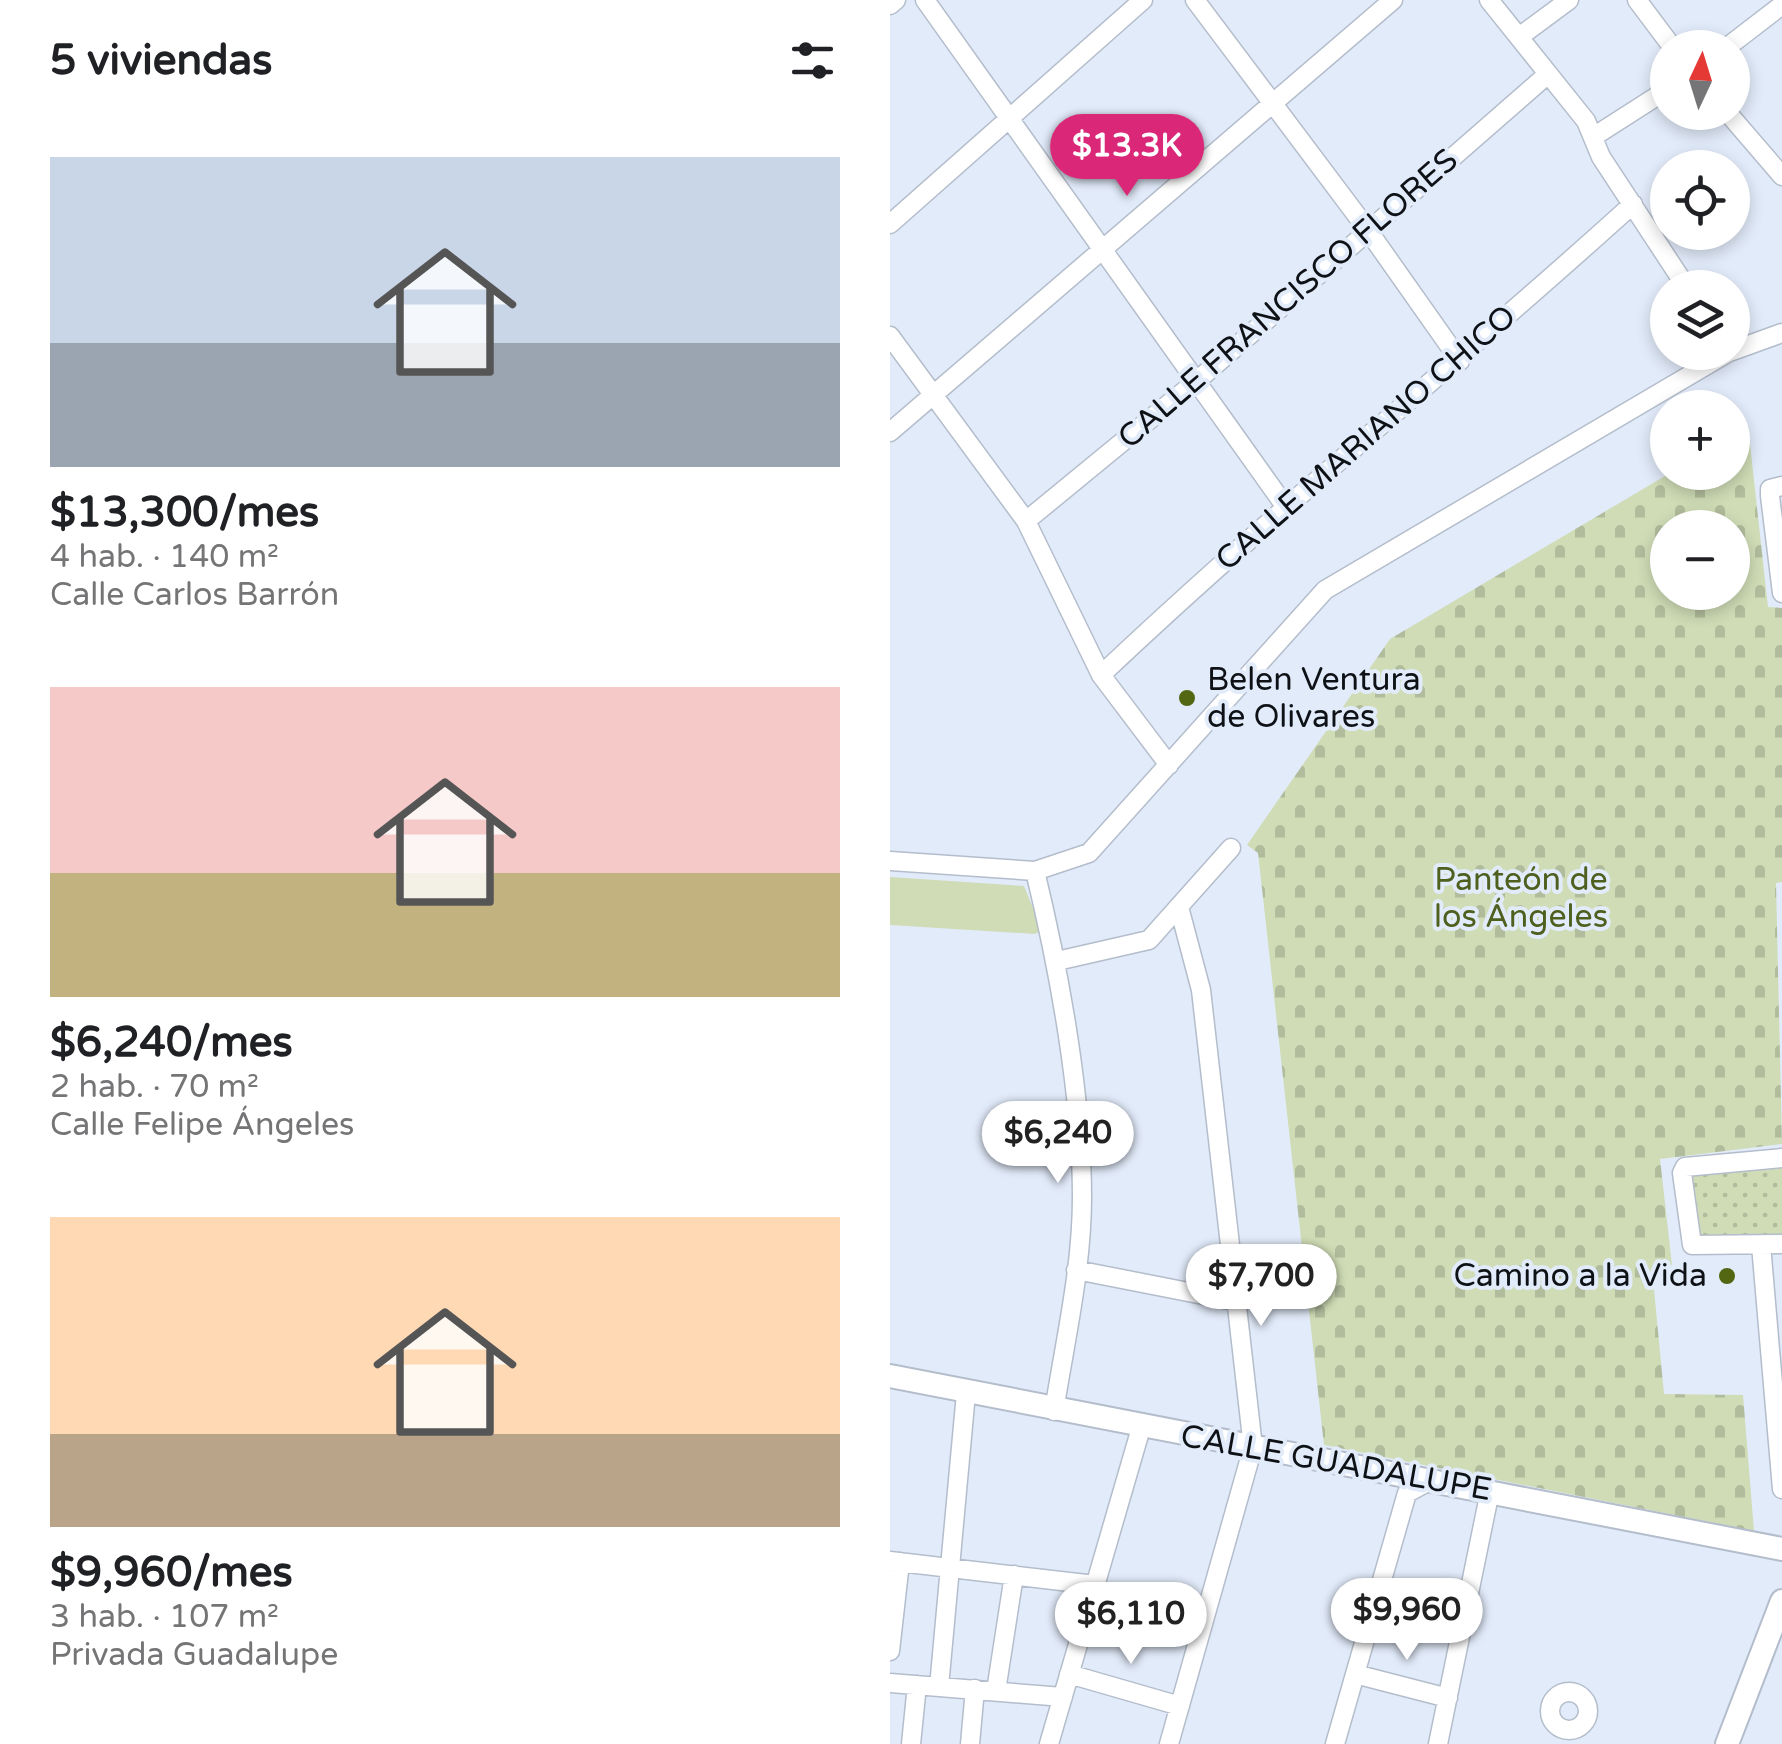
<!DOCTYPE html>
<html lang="es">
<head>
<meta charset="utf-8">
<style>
  :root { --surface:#fff; --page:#f6f6f6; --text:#202124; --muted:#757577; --accent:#db2777 }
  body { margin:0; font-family:"Varela Round",sans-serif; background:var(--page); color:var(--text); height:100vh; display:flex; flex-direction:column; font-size:38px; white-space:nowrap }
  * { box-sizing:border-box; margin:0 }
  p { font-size:32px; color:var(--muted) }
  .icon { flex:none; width:55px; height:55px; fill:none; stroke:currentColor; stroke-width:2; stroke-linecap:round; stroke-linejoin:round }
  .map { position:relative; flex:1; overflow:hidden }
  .drawer { display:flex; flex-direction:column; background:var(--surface); width:890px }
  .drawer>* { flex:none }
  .needle { width:65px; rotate:4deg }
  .controls { position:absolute; left:760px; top:30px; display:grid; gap:20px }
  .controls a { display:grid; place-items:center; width:100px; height:100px; border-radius:50%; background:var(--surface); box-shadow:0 5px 15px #0003; font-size:50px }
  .price { position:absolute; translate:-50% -85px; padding:0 22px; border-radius:35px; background:#fff; color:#222; font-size:32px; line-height:65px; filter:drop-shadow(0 2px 5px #0008) }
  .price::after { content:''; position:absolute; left:50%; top:60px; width:30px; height:22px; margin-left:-15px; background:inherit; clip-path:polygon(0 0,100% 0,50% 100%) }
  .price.on { background:var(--accent); color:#fff }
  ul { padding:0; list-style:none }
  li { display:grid; align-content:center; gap:20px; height:530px; padding:0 50px }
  li span { display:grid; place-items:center; height:310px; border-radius:0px; color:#555 }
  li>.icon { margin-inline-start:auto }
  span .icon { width:180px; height:180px; fill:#fffc; stroke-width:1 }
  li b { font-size:42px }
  h2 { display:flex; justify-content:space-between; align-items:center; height:120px; padding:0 50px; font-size:42px }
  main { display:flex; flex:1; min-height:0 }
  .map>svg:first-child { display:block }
</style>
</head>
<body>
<main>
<section class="drawer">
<h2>5 viviendas<svg class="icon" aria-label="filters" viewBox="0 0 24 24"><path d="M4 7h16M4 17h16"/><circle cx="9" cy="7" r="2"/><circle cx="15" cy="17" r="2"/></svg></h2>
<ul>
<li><span style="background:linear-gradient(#c9d6e8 60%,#9aa5b1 0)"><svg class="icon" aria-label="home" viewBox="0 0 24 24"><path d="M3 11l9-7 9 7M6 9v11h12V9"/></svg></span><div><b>$13,300/mes</b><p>4 hab. · 140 m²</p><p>Calle Carlos Barrón</p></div></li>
<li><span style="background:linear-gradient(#f6c9c9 60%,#c2b280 0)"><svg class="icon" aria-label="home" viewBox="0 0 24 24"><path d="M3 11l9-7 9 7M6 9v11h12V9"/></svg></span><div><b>$6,240/mes</b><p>2 hab. · 70 m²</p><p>Calle Felipe Ángeles</p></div></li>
<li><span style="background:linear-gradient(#ffd9b3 70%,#b9a48a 0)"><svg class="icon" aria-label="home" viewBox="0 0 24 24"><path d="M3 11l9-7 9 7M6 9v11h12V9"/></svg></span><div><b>$9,960/mes</b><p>3 hab. · 107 m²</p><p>Privada Guadalupe</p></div></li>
</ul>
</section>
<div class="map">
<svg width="892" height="1744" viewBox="0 0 892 1744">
  <defs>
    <pattern id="cemetery-stones" width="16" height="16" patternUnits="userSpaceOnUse" patternTransform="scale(2.5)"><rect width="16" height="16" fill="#d0dcb6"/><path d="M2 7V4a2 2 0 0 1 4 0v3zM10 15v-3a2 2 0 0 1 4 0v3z" fill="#b1bc9c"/></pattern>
    <pattern id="park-dots" width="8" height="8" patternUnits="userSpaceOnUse" patternTransform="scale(2.5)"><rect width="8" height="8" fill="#d0dcb6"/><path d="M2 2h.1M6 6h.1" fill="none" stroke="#b1bc9c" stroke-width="1.8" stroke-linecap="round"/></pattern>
  </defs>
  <rect width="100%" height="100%" fill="#e2ebfa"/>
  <path fill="url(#cemetery-stones)" fill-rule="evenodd" d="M858 426 878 607 892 608V882L886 883 892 1144 770 1159 782 1265 762 1268 774 1394 853 1395 864 1531 434 1445 368 853 357 845 500 639 780 473 842 472 843 435ZM778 528H842V592H778Z"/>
  <path fill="url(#park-dots)" d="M892 1163V1234L805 1240 797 1172Z"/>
  <path fill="#d0dcb6" d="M0 877 134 886 152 930 145 934 0 925Z"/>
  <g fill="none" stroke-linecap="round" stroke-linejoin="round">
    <defs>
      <path id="street" d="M35 0 395 506
        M305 0 477 229 570 361
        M599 0 696 121 711 157 797 288
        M747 0 783 48
        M0 5 6 0
        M629 37 679 0
        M836 48 892 5
        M837 112 892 176
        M703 137 778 89
        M0 224 253 0
        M0 336 136 521 211 675 279 765
        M842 351 892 333
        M0 432 503 0
        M136 521 309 379 658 74
        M892 593 880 496V489L892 486
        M211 675C383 512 568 363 743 204
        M0 861 145 871 199 853 435 590 839 352
        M145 871C169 970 192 1095 192 1197 192 1269 175 1341 164 1411
        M167 961 259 940 341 848
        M892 1158 795 1167 792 1173 802 1245 892 1244
        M871 1245 892 1489
        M186 1270 344 1301
        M0 1561 205 1585
        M0 1651 10 1562
        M179 1674 290 1706
        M465 1674 558 1698
        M0 1683 173 1697
        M49 1687 76 1393
        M106 1691 124 1575
        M660 1711a19 19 0 1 1 38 0a19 19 0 1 1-38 0Z
        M21 1744 27 1685
        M80 1744 85 1689
        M159 1744 251 1428
        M279 1744 363 1447 311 990 289 907
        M445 1744 517 1493 541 1480
        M548 1744 600 1491"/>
      <path id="secondary" d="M0 1376 892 1549
        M837 1744 892 1601"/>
    </defs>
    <use href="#street" stroke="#b4bdcb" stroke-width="21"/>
    <use href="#secondary" stroke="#b4bdcb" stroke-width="26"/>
    <use href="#street" stroke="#fff" stroke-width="18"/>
    <use href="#secondary" stroke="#fff" stroke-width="22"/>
  </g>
  <g fill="#536612" stroke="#e2ebfa" stroke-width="4">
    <circle cx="297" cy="698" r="10"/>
    <circle cx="837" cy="1276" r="10"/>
  </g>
  <g text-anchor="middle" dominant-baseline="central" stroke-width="8" stroke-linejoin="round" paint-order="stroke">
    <g font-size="32" fill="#0e1216" stroke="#e2ebfa">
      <text transform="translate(398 299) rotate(-41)">CALLE FRANCISCO FLORES</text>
      <text transform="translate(476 438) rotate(-41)">CALLE MARIANO CHICO</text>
      <text transform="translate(446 1463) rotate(10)">CALLE GUADALUPE</text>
    </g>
    <g font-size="32" fill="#0e1216" stroke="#e2ebfa" text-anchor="start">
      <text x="317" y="680">Belen Ventura<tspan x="317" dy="37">de Olivares</tspan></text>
      <text x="817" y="1276" text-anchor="end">Camino a la Vida</text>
    </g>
    <g font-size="32" fill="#4e5f1e" stroke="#e2ebfa">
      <text x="631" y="880">Panteón de<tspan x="631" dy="37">los Ángeles</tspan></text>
    </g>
  </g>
</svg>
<div class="controls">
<a><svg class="needle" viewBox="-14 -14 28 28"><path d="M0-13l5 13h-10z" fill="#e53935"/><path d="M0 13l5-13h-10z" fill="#757577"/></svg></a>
<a><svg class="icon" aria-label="locate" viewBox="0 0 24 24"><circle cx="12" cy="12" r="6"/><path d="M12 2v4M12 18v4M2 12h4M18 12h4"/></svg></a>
<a><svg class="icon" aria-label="layers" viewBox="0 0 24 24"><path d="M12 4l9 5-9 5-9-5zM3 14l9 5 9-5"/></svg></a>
<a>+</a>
<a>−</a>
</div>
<b class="price on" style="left:237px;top:199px">$13.3K</b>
<b class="price" style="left:168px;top:1186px">$6,240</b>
<b class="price" style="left:371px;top:1329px">$7,700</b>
<b class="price" style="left:517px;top:1663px">$9,960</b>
<b class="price" style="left:241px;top:1667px">$6,110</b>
</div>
</main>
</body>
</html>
